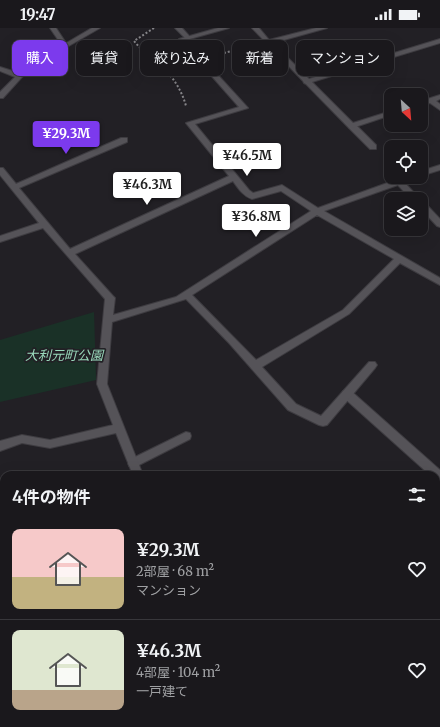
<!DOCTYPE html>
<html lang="ja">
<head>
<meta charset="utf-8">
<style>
  :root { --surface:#1a181c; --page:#232125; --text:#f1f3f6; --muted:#9fa0a3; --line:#38373b; --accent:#7c3aed }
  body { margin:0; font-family:Merriweather,"Noto Sans JP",serif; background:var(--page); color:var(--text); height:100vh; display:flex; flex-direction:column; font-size:15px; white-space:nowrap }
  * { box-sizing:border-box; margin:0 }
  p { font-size:13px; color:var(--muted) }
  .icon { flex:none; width:22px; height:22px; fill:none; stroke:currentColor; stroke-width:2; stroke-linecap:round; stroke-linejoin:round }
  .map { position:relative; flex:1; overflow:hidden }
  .panel { position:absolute; left:0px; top:443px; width:440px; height:256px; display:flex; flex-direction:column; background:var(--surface); border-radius:12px 12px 0 0; box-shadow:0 4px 16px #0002,0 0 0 1px var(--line) }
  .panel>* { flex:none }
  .banner { position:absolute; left:12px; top:12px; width:416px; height:36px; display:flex; gap:8px }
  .needle { width:26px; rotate:154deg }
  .tools { position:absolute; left:384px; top:60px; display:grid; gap:8px }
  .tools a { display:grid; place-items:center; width:44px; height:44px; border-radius:8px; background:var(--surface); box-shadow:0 4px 16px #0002,0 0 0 1px var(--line); font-size:20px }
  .price { position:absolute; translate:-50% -34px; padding:0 9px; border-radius:4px; background:#fff; color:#222; font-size:13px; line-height:26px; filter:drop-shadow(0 1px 2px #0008) }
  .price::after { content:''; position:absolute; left:50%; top:24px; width:12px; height:9px; margin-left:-6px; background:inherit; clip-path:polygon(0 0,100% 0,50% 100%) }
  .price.active { background:var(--accent); color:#fff }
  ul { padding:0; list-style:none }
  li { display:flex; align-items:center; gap:12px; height:100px; padding:0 12px }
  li+li { border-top:1px solid var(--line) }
  li span { display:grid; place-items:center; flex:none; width:112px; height:80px; border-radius:8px; color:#555 }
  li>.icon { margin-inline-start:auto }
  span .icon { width:48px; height:48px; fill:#fffc; stroke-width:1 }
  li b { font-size:17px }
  h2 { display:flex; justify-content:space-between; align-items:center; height:48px; padding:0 12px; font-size:17px }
  .pill { padding:0 14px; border-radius:8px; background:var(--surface); box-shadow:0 4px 16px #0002,0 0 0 1px var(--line); font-size:14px; line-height:36px }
  .pill.active { background:var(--accent); color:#fff }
  .status { display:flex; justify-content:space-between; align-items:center; height:28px; padding:0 20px; background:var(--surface); direction:ltr }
  .status svg { height:11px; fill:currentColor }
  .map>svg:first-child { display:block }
</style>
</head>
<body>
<div class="status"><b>19:47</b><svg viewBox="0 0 49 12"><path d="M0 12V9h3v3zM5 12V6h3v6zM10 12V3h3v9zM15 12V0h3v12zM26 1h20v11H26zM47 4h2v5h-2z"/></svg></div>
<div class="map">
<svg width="440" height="699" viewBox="0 0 440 699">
  <rect width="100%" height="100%" fill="#222025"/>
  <path fill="#1a3127" d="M94 284 96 352 0 374V312Z"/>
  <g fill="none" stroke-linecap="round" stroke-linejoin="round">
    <defs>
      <path id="lane" d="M50 0H56L68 18 67 19H63Z
        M175 0H182L191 10 186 11Z
        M349 96H355L376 117V121H370L349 100Z
        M399 151 402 152 420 171H411L395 154Z
        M421 173 424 174 440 191V199L437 198 421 181Z
        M347 362 351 363 440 442V454L436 452V447H430L343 369 342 366 343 363Z
        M186 404 190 405 191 408 190 411 137 438 133 440 129 438 128 435 129 432Z"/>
      <path id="street" d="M92 0H100L67 19 22 49 3 70H0V64L15 49 0 43V39L19 45 63 17Z
        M218 0H229L186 12 248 80 195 96 249 162 253 165 282 157 318 180 404 149H416L415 151 324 183 440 250V257L400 235 349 286 262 339 296 376 321 388 369 334H375L377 337 375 340 327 397 323 398 319 397 288 382 229 315 186 271 112 294 107 356 143 447H133L116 405 50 420 22 415 0 423V413L22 407 50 412 113 397 97 356 105 271 43 200 0 214V208L39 195 0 147V140H3L16 156 121 110H127V114L19 160 70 221 229 148 186 95 239 79 179 11ZM233 153C238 160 243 168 252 171L281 163 311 183 176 269 113 287 115 270 113 268 75 226ZM317 187 394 231 343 282 256 332 192 267Z
        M252 0H259L269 12 316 0H327L273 15 309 51 440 11V15L312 54 353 95 391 83V87L352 100H349L306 56 304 55 303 53Z
        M440 67V71L436 73 440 76V82L430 75 421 77V73Z
        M440 137V142L421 148V143Z
        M440 621V635L436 636V622Z
        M95 695H109L111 699H97Z
        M309 695H324L326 699H311Z
        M352 695H369L367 699H350Z"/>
    </defs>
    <use href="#lane" stroke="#3e3c41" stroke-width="2"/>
    <use href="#street" stroke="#3e3c41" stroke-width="2"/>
    <path stroke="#868589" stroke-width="2" stroke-dasharray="2 2" stroke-linecap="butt" d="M154 0 134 13 157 40H164C174 51 182 63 186 78
      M220 26 248 19
      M164 40 180 36"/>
    <use href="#lane" fill="#555358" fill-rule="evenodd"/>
    <use href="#street" fill="#555358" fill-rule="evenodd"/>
  </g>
  <g text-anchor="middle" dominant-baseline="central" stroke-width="3.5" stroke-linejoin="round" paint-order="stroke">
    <g font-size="13" font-style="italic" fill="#9adabc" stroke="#222025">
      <text x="64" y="327">大利元町公園</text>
    </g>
  </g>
</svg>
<div class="tools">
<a><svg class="needle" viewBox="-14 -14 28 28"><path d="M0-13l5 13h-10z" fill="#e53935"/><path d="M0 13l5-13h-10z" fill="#9fa0a3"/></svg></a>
<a><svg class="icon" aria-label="locate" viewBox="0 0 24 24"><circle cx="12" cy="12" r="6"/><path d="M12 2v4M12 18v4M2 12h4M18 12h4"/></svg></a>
<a><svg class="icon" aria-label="layers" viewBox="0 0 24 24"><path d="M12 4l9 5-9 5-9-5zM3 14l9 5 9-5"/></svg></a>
</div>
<b class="price active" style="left:66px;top:127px">¥29.3M</b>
<b class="price" style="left:247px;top:149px">¥46.5M</b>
<b class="price" style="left:147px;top:178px">¥46.3M</b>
<b class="price" style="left:256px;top:210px">¥36.8M</b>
<div class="banner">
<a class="pill active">購入</a>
<a class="pill">賃貸</a>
<a class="pill">絞り込み</a>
<a class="pill">新着</a>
<a class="pill">マンション</a>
</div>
<section class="panel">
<h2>4件の物件<svg class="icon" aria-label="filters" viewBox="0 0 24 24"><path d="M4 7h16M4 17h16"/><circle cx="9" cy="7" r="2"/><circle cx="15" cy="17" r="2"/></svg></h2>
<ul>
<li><span style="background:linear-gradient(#f6c9c9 60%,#c2b280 0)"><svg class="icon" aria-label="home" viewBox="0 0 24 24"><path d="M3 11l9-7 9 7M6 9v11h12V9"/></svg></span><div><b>¥29.3M</b><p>2部屋 · 68 m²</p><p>マンション</p></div><svg class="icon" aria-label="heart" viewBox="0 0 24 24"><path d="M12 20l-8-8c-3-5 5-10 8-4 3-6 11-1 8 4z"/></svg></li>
<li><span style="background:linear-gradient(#dfe7d0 75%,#b9a48a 0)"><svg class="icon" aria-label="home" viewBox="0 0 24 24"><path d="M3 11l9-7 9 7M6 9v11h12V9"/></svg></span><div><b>¥46.3M</b><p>4部屋 · 104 m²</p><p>一戸建て</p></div><svg class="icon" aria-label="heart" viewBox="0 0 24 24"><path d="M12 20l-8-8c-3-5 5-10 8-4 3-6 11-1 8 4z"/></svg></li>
</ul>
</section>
</div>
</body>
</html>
